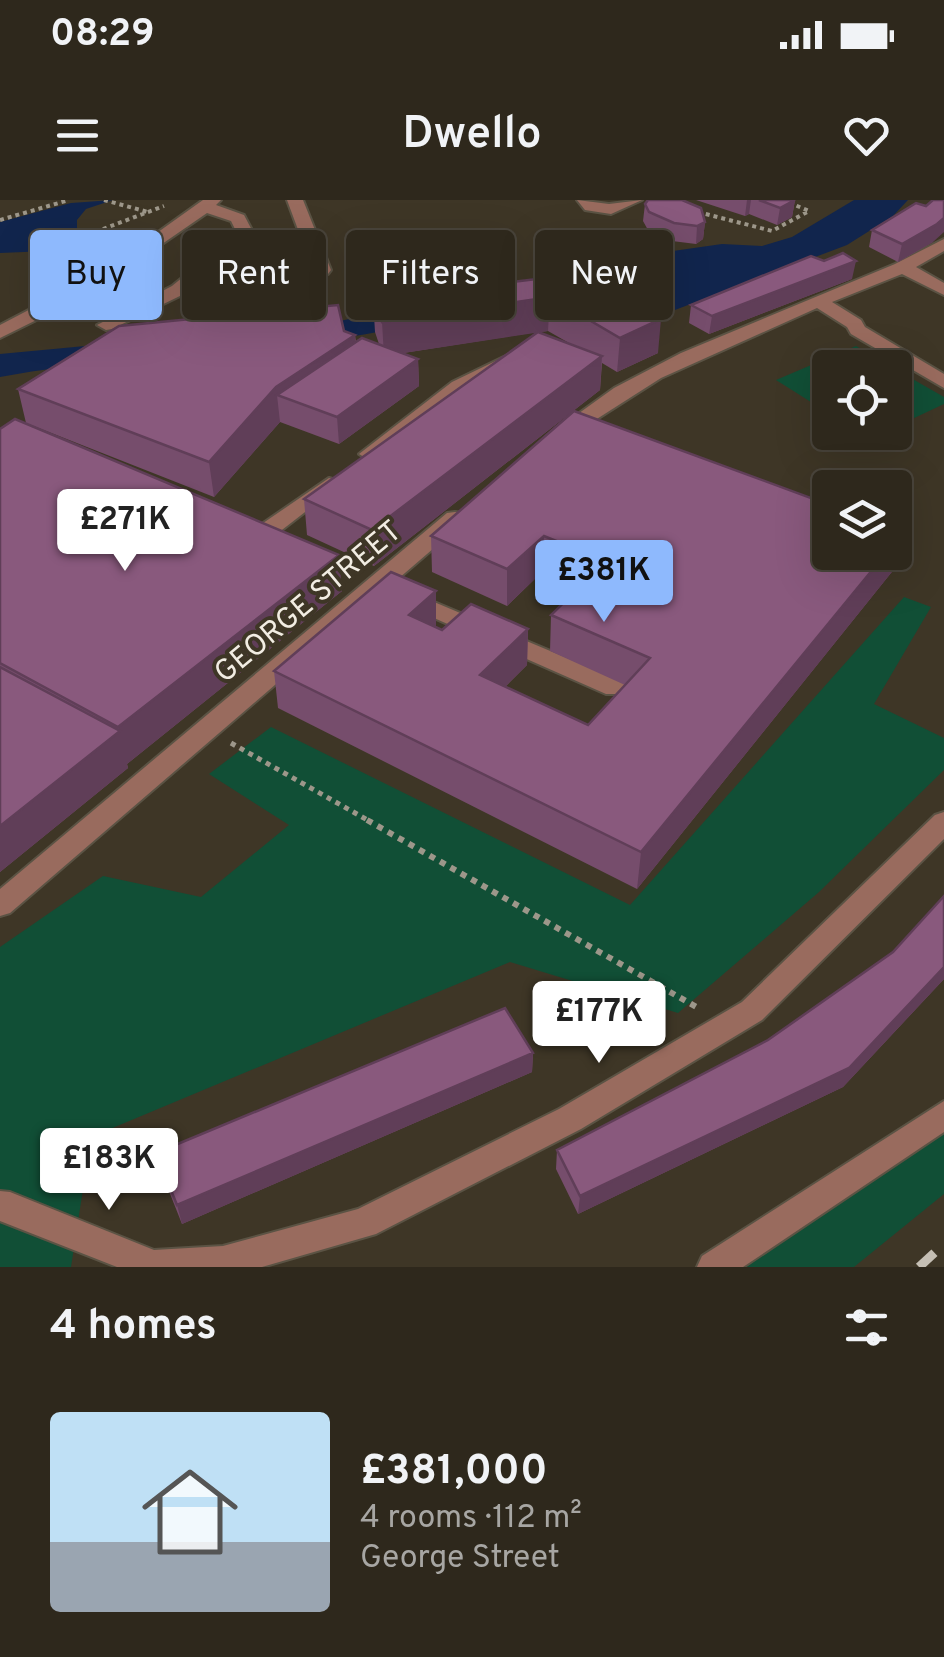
<!DOCTYPE html>
<html lang="en">
<head>
<meta charset="utf-8">
<style>
  :root { --surface:#2e281c; --page:#3a3429; --text:#f1f3f6; --muted:#a7a6a3; --line:#49443b; --accent:#8eb9fd }
  body { margin:0; font-family:Overpass,sans-serif; background:var(--page); color:var(--text); height:100vh; display:flex; flex-direction:column; font-size:38px; white-space:nowrap }
  * { box-sizing:border-box; margin:0 }
  p { font-size:32px; color:var(--muted) }
  .icon { flex:none; width:55px; height:55px; fill:none; stroke:currentColor; stroke-width:2; stroke-linecap:round; stroke-linejoin:round }
  .map { position:relative; height:1067px; overflow:hidden }
  .sheet { display:flex; flex-direction:column; background:var(--surface); flex:1 }
  .sheet>* { flex:none }
  .hud { position:absolute; left:30px; top:30px; width:885px; height:90px; display:flex; gap:20px }
  .buttons { position:absolute; left:812px; top:150px; display:grid; gap:20px }
  .buttons a { display:grid; place-items:center; width:100px; height:100px; border-radius:10px; background:var(--surface); box-shadow:0 10px 40px #0002,0 0 0 2px var(--line); font-size:50px }
  .price { position:absolute; translate:-50% -85px; padding:0 22px; border-radius:10px; background:#fff; color:#222; font-size:32px; line-height:65px; filter:drop-shadow(0 2px 5px #0008) }
  .price::after { content:''; position:absolute; left:50%; top:60px; width:30px; height:22px; margin-left:-15px; background:inherit; clip-path:polygon(0 0,100% 0,50% 100%) }
  .price.current { background:var(--accent); color:#111 }
  ul { padding:0; list-style:none }
  li { display:flex; align-items:center; gap:30px; height:250px; padding:0 50px }
  li+li { border-top:2px solid var(--line) }
  li span { display:grid; place-items:center; flex:none; width:280px; height:200px; border-radius:10px; color:#555 }
  li>.icon { margin-inline-start:auto }
  span .icon { width:120px; height:120px; fill:#fffc; stroke-width:1 }
  li b { font-size:42px }
  h2 { display:flex; justify-content:space-between; align-items:center; height:120px; padding:0 50px; font-size:42px }
  .chip { padding:0 35px; border-radius:10px; background:var(--surface); box-shadow:0 10px 40px #0002,0 0 0 2px var(--line); font-size:35px; line-height:90px }
  .chip.current { background:var(--accent); color:#111 }
  .status { display:flex; justify-content:space-between; align-items:center; height:70px; padding:0 50px; background:var(--surface); direction:ltr }
  .status svg { height:28px; fill:currentColor }
  header { display:flex; justify-content:space-between; align-items:center; height:130px; padding:0 50px; background:var(--surface); font-size:45px; font-weight:600 }
  .map>svg:first-child { display:block }
</style>
</head>
<body>
<div class="status"><b>08:29</b><svg viewBox="0 0 49 12"><path d="M0 12V9h3v3zM5 12V6h3v6zM10 12V3h3v9zM15 12V0h3v12zM26 1h20v11H26zM47 4h2v5h-2z"/></svg></div>
<header><svg class="icon" aria-label="menu" viewBox="0 0 24 24"><path d="M4 6h16M4 12h16M4 18h16"/></svg>Dwello<svg class="icon" aria-label="heart" viewBox="0 0 24 24"><path d="M12 20l-8-8c-3-5 5-10 8-4 3-6 11-1 8 4z"/></svg></header>
<div class="map">
<svg width="944" height="1067" viewBox="0 0 944 1067">
  <rect width="100%" height="100%" fill="#3e3626"/>
  <path fill="#114f36" d="M856 146 893 167 830 168V214L776 180Z
    M895 169 944 197V204L895 227Z
    M904 397 931 407 874 504 944 538V570L819 692 678 813 510 762 91 937 71 1067H0V747L103 676 201 697 289 625 209 574 271 527 630 705Z
    M944 933V994L854 1067H746Z"/>
  <path fill="#11254d" d="M113 0 86 9 77 20V42L101 71 94 75 67 68 48 51 0 53V22L71 3Z
    M854 0H908L893 16 847 45 659 116 599 102 627 86C582 61 478 108 429 121 289 156 142 151 0 177V154L331 123 631 57 722 44 762 46 792 37Z"/>
  <g fill="none" stroke-linecap="round" stroke-linejoin="round">
    <defs>
      <path id="minor" d="M203 0H221L216 5 244 15 254 34 184 94 112 129 106 130 97 125 172 86 237 33 231 21 207 13 91 93 0 138V125L105 70Z
        M287 0H303L331 70 328 74 313 70Z
        M577 0 609 4 642 0 611 14 585 10Z
        M944 39V51L916 67 944 83V95L902 74 832 102 861 120 865 127 944 174V188L851 134 847 127 817 108 661 178 567 238 560 240 550 234 614 188 681 153 895 64Z
        M518 150 527 156 525 160 465 190 376 258 369 260 359 254 452 182Z
        M329 278 336 280 339 284 336 288 269 340H253L250 335 253 330Z
        M455 312 463 313 466 318 463 323 10 713 0 716V689L447 313Z
        M408 391 624 482 627 488 624 494H606L400 403 397 398Z
        M944 612V639L762 820 581 929 376 1034 262 1067H117L0 1021V991L10 992 154 1050 223 1046 358 1009 559 909 742 802 935 615Z
        M944 901V932L743 1067H697L702 1056Z"/>
    </defs>
    <use href="#minor" stroke="#5b5344" stroke-width="4"/>
    <path stroke="#9d978a" stroke-width="4" stroke-dasharray="4 4" stroke-linecap="butt" d="M104 0 148 12
      M698 12 772 31 809 11 783 0
      M0 20 69 0
      M103 29 164 6"/>
    <path stroke="#9d978a" stroke-width="5" stroke-dasharray="5 5" stroke-linecap="butt" d="M231 543 371 622"/>
    <path stroke="#9d978a" stroke-width="6" stroke-dasharray="6 6" stroke-linecap="butt" d="M367 620 700 809"/>
    <use href="#minor" fill="#996b5e" fill-rule="evenodd"/>
    <path stroke="#c5bfb4" stroke-width="9" stroke-dasharray="21 21" stroke-linecap="butt" d="M919 1067 944 1044"/>
  </g>
  <path fill="#764d6c" fill-rule="evenodd" d="M696 0H795L792 17 777 25 749 14 745 16Z
    M645 4 705 22 703 39 696 44 672 41 648 30 643 21Z
    M926 6 933 42 898 62 869 47 872 30Z
    M578 74 630 102 658 153 617 172 602 163 600 190 374 366 307 335 304 299 537 132 403 153 418 159 419 186 339 244 280 222 214 297 31 225 342 391 127 564 128 568 0 672V229L26 223 18 189 344 131 355 135 356 142 379 144 375 132 373 99ZM548 131 569 143 539 132Z
    M852 79 709 134 689 123 691 105Z
    M574 211 895 368 637 689 278 508 274 471 436 427 442 430 528 429 527 465 505 487 588 525 625 485 550 451 551 415 579 387 542 372 507 406 432 372 431 336Z
    M944 696V779L843 887 578 1014 556 969 557 950 768 840 893 752Z
    M533 853 532 872 182 1024 161 971 156 953Z"/>
  <path fill="#603e58" d="M747 0H751L749 14 745 16Z
    M795 0 792 17 777 25 780 8Z
    M944 18V32L933 42 898 62 902 44Z
    M705 22 703 39 696 44 697 26Z
    M856 61 852 79 709 134 712 116Z
    M631 91 628 124 619 96Z
    M550 97 548 131 384 156 382 122Z
    M661 119 658 153 617 172 620 138Z
    M355 135 357 169 277 195 280 222 214 297 209 262 276 187Z
    M602 156 600 190 374 366 372 330Z
    M418 159 419 186 339 244 337 217Z
    M904 332 895 368 637 689 641 652 887 352H895V343Z
    M544 336 542 372 507 406V369Z
    M339 355 342 391 127 564 128 568 0 672V626L119 532 118 527Z
    M436 391V428L409 415Z
    M528 429 527 465 479 512 480 475Z
    M944 767V779L843 887 578 1014 580 996Z
    M533 853 532 872 182 1024 177 1005Z"/>
  <path fill="#89597d" stroke="#603e58" stroke-width="2.5" d="M648 0H682L701 8 705 22 697 26 674 23 649 12 645 4Z
    M759 0H795L780 8Z
    M933 0H944V18L937 24 902 44 872 30 916 3 926 6Z
    M843 53 856 61 712 116 691 105 811 56 824 61Z
    M578 74 591 80 605 75 631 91 619 96 661 119 620 138 550 97 382 122 373 99Z
    M338 105 344 131 355 135 276 187 209 262 18 189 119 126Z
    M538 132 602 156 372 330 304 299Z
    M362 138 418 159 337 217 277 195Z
    M574 211 830 305V352H887L641 652 274 471 391 372 436 391 409 415 442 430 471 404 528 429 480 475 588 525 650 458 551 415 606 361 544 336 507 369 431 336Z
    M15 219 339 355 118 527 0 463V229Z
    M895 328 904 332 895 343Z
    M0 467 120 531 0 626Z
    M944 696V767L849 868 580 996 557 950 768 840 893 752Z
    M505 808 533 853 177 1005 156 953Z"/>
  <g text-anchor="middle" dominant-baseline="central" stroke-width="8" stroke-linejoin="round" paint-order="stroke">
    <g font-size="30" fill="#f2ede3" stroke="#3e3626">
      <text transform="translate(309 403) rotate(-40)">GEORGE STREET</text>
    </g>
  </g>
</svg>
<div class="buttons">
<a><svg class="icon" aria-label="locate" viewBox="0 0 24 24"><circle cx="12" cy="12" r="6"/><path d="M12 2v4M12 18v4M2 12h4M18 12h4"/></svg></a>
<a><svg class="icon" aria-label="layers" viewBox="0 0 24 24"><path d="M12 4l9 5-9 5-9-5zM3 14l9 5 9-5"/></svg></a>
</div>
<b class="price" style="left:125px;top:374px">£271K</b>
<b class="price current" style="left:604px;top:425px">£381K</b>
<b class="price" style="left:599px;top:866px">£177K</b>
<b class="price" style="left:109px;top:1013px">£183K</b>
<div class="hud">
<a class="chip current">Buy</a>
<a class="chip">Rent</a>
<a class="chip">Filters</a>
<a class="chip">New</a>
</div>
</div>
<section class="sheet">
<h2>4 homes<svg class="icon" aria-label="filters" viewBox="0 0 24 24"><path d="M4 7h16M4 17h16"/><circle cx="9" cy="7" r="2"/><circle cx="15" cy="17" r="2"/></svg></h2>
<ul>
<li><span style="background:linear-gradient(#bfe0f5 65%,#9aa5b1 0)"><svg class="icon" aria-label="home" viewBox="0 0 24 24"><path d="M3 11l9-7 9 7M6 9v11h12V9"/></svg></span><div><b>£381,000</b><p>4 rooms · 112 m²</p><p>George Street</p></div></li>
</ul>
</section>
</body>
</html>
